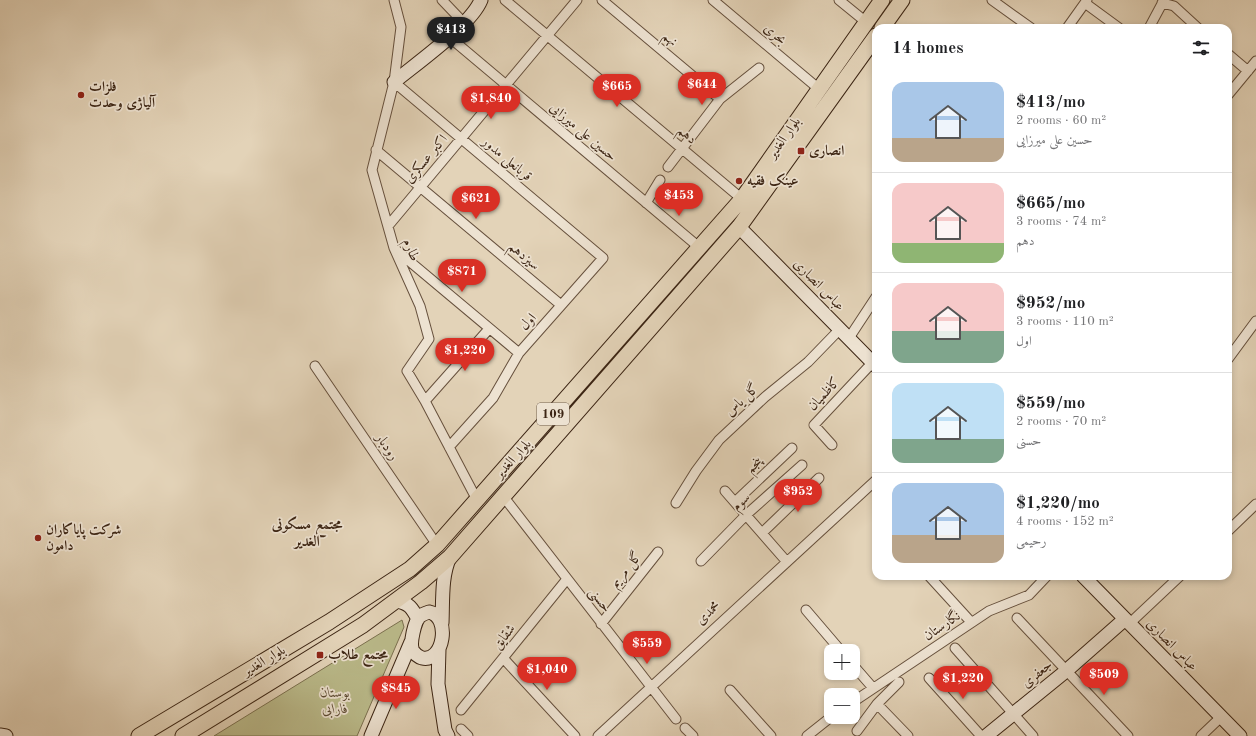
<!DOCTYPE html>
<html lang="en">
<head>
<meta charset="utf-8">
<style>
  :root { --surface:#fff; --page:#f6f6f6; --text:#202124; --muted:#757577; --line:#e0e0e0; --accent:#d93025 }
  body { margin:0; font-family:"Old Standard TT",Amiri,serif; background:var(--page); color:var(--text); height:100vh; display:flex; flex-direction:column; font-size:15px; white-space:nowrap }
  * { box-sizing:border-box; margin:0 }
  p { font-size:13px; color:var(--muted) }
  .icon { flex:none; width:22px; height:22px; fill:none; stroke:currentColor; stroke-width:2; stroke-linecap:round; stroke-linejoin:round }
  .map { position:relative; flex:1; overflow:hidden }
  .panel { position:absolute; left:872px; top:24px; width:360px; height:556px; display:flex; flex-direction:column; background:var(--surface); border-radius:12px; box-shadow:0 2px 6px #0003 }
  .panel>* { flex:none }
  .controls { position:absolute; left:824px; top:644px; display:grid; gap:8px }
  .controls a { display:grid; place-items:center; width:36px; height:36px; border-radius:8px; background:var(--surface); box-shadow:0 2px 6px #0003; font-size:20px }
  .price { position:absolute; translate:-50% -34px; padding:0 9px; border-radius:14px; background:var(--accent); color:#fff; font-size:13px; line-height:26px; filter:drop-shadow(0 1px 2px #0008) }
  .price::after { content:''; position:absolute; left:50%; top:24px; width:12px; height:9px; margin-left:-6px; background:inherit; clip-path:polygon(0 0,100% 0,50% 100%) }
  .price.on { background:#222; color:#fff }
  ul { padding:0; list-style:none }
  li { display:flex; align-items:center; gap:12px; height:100px; padding:0 20px }
  li+li { border-top:1px solid var(--line) }
  li span { display:grid; place-items:center; flex:none; width:112px; height:80px; border-radius:12px; color:#555 }
  li>.icon { margin-inline-start:auto }
  span .icon { width:48px; height:48px; fill:#fffc; stroke-width:1 }
  li b { font-size:17px }
  h2 { display:flex; justify-content:space-between; align-items:center; height:48px; padding:0 20px; font-size:17px }
  .map>svg:first-child { display:block }
</style>
</head>
<body>
<div class="map">
<svg width="1256" height="736" viewBox="0 0 1256 736">
  <rect width="100%" height="100%" fill="#e3d3b8"/>
  <filter id="stains"><feTurbulence type="fractalNoise" baseFrequency=".005" numOctaves="4"/><feColorMatrix values="0 0 0 0 .2 0 0 0 0 .09 0 0 0 0 .02 0 0 0 .5 -.17"/></filter>
  <radialGradient id="worn" r=".72"><stop offset=".6" stop-color="#630" stop-opacity="0"/><stop offset="1" stop-color="#630" stop-opacity=".3"/></radialGradient>
  <path fill="#baba8a" stroke="#7b704f" d="M402 620 404 627 357 736H214Z"/>
  <g fill="none" stroke-linecap="round" stroke-linejoin="round">
    <defs>
      <path id="street" d="M394 0 401 27 394 82 372 170 394 248 420 306 429 339 407 371 425 401 477 500
        M442 0 464 23
        M505 0 742 199
        M602 0 720 99
        M713 0 819 89
        M839 0 866 22
        M992 0 1031 28
        M1085 3 1119 28
        M1162 3 1174 6 1198 28
        M1067 28 1087 0
        M1149 28 1164 0
        M448 36 700 248
        M1228 54 1248 71
        M394 82 603 258 519 353 493 398 449 447
        M1228 95 1256 61
        M376 150 561 305
        M668 167 720 99 759 68
        M646 203 660 180
        M388 226 577 0
        M396 250 519 353
        M849 338 876 297
        M1228 359 1256 321
        M315 366 437 545
        M425 401 488 330
        M832 445 814 425 873 362
        M725 491 787 562
        M503 496 676 719
        M735 502 792 448
        M676 503 696 471 719 440 765 397 808 362 840 329
        M1228 531 1256 504
        M762 533 819 478
        M701 561 746 515 802 465
        M929 576 971 622
        M806 610 841 651
        M1017 618 1128 736
        M601 624 658 552
        M1129 624 1180 576
        M955 648 1033 736
        M504 659 575 736
        M853 665 873 688
        M929 678 981 736
        M730 690 771 736
        M853 702 989 611 1029 595 1047 576
        M877 704 908 736
        M461 710 567 579
        M685 728 693 736
        M461 729 468 736
        M857 731 877 704 899 682
        M598 736 876 480
        M807 736 831 717
        M1201 736 1221 717"/>
      <path id="secondary" d="M394 82C417 63 471 25 481 0
        M739 227 876 366
        M1083 576 1240 736
        M397 601C409 603 412 608 418 619
        M429 612C451 616 444 663 422 658 419 657 415 654 413 651 409 644 415 620 420 616 423 614 426 613 429 612Z
        M442 623C443 601 441 576 450 557
        M439 649 438 684 445 730 448 736
        M0 735 6 736
        M371 736 411 642
        M986 736 1066 671 1125 619"/>
      <path id="primary" d="M882 28 902 0
        M139 736 329 622 410 569 437 545 742 199 882 0
        M183 736 363 625 421 582 450 557 739 227 876 36"/>
    </defs>
    <use href="#street" stroke="#66503d" stroke-width="11"/>
    <use href="#secondary" stroke="#3c2514" stroke-width="15"/>
    <use href="#primary" stroke="#3c2514" stroke-width="17"/>
    <use href="#street" stroke="#ede2d1" stroke-width="9"/>
    <use href="#secondary" stroke="#ede2d1" stroke-width="13"/>
    <use href="#primary" stroke="#e3d3b8" stroke-width="15"/>
  </g>
  <g fill="#8f2418" stroke="#ede2d1" stroke-width="1.5">
    <circle cx="81" cy="95" r="4"/>
    <rect x="797" y="147" width="8" height="8" rx="2"/>
    <circle cx="739" cy="181" r="4"/>
    <circle cx="38" cy="538" r="4"/>
    <rect x="316" y="651" width="8" height="8" rx="2"/>
  </g>
  <g text-anchor="middle" dominant-baseline="central" stroke-width="3.5" stroke-linejoin="round" paint-order="stroke">
    <rect fill="#ede2d1" stroke="#715e4d" stroke-width="1" x="537" y="403" width="32" height="22" rx="3"/>
    <g font-size="13" font-weight="bold" fill="#3c2514">
      <text x="553" y="414">109</text>
    </g>
    <g font-size="14" fill="#3c2514" stroke="#ede2d1">
      <text transform="translate(775 34) rotate(40)">بحری</text>
      <text transform="translate(670 39) rotate(40)">نهم</text>
      <text transform="translate(583 132) rotate(40)">حسین علی میرزایی</text>
      <text transform="translate(687 135) rotate(40)">دهم</text>
      <text transform="translate(784 138) rotate(-55)">بلوار الغدیر</text>
      <text transform="translate(426 159) rotate(-50)">اکبر عسکری</text>
      <text transform="translate(507 159) rotate(40)">قربانعلی مدور</text>
      <text transform="translate(411 250) rotate(68)">طارم</text>
      <text transform="translate(524 256) rotate(40)">سیزدهم</text>
      <text transform="translate(819 285) rotate(46)">عباس انصاری</text>
      <text transform="translate(528 322) rotate(-48)">اول</text>
      <text transform="translate(824 394) rotate(-47)">کاظمیان</text>
      <text transform="translate(742 400) rotate(-43)">گل یاس</text>
      <text transform="translate(387 447) rotate(56)">رودبار</text>
      <text transform="translate(513 459) rotate(-48)">بلوار الغدیر</text>
      <text transform="translate(754 465) rotate(-44)">پنجم</text>
      <text transform="translate(741 502) rotate(-43)">سوم</text>
      <text transform="translate(626 570) rotate(-52)">گل مریم</text>
      <text transform="translate(600 600) rotate(53)">حسنی</text>
      <text transform="translate(708 613) rotate(-43)">محمدی</text>
      <text transform="translate(942 626) rotate(-34)">نگارستان</text>
      <text transform="translate(504 637) rotate(-52)">شقایق</text>
      <text transform="translate(1172 645) rotate(46)">عباس انصاری</text>
      <text transform="translate(264 661) rotate(-31)">بلوار الغدیر</text>
      <text transform="translate(1037 674) rotate(-39)">جعفری</text>
    </g>
    <g font-size="14" font-weight="bold" fill="#3c2514" stroke="#ede2d1" text-anchor="start">
      <text x="89" y="87">فلزات<tspan x="89" dy="16">آلیاژی وحدت</tspan></text>
      <text x="809" y="151">انصاری</text>
      <text x="747" y="181">عینک فقیه</text>
      <text x="46" y="530">شرکت پایاکاران<tspan x="46" dy="16">دامون</tspan></text>
      <text x="328" y="655">مجتمع طلاب</text>
    </g>
    <g font-size="14" font-style="italic" fill="#5c4a32" stroke="#ede2d1">
      <text x="335" y="693">بوستان<tspan x="335" dy="16">فارابی</tspan></text>
    </g>
    <g font-size="15" font-weight="bold" fill="#3c2514" stroke="#ede2d1">
      <text x="307" y="525">مجتمع مسکونی<tspan x="307" dy="17">الغدیر</tspan></text>
    </g>
  </g>
  <rect width="100%" height="100%" filter="url(#stains)"/>
  <rect width="100%" height="100%" fill="url(#worn)"/>
</svg>
<div class="controls">
<a>+</a>
<a>−</a>
</div>
<b class="price on" style="left:451px;top:51px">$413</b>
<b class="price" style="left:702px;top:106px">$644</b>
<b class="price" style="left:617px;top:108px">$665</b>
<b class="price" style="left:491px;top:120px">$1,840</b>
<b class="price" style="left:679px;top:217px">$453</b>
<b class="price" style="left:476px;top:220px">$621</b>
<b class="price" style="left:462px;top:293px">$871</b>
<b class="price" style="left:465px;top:372px">$1,220</b>
<b class="price" style="left:798px;top:513px">$952</b>
<b class="price" style="left:647px;top:665px">$559</b>
<b class="price" style="left:547px;top:691px">$1,040</b>
<b class="price" style="left:1104px;top:696px">$509</b>
<b class="price" style="left:963px;top:700px">$1,220</b>
<b class="price" style="left:396px;top:710px">$845</b>
<section class="panel">
<h2>14 homes<svg class="icon" aria-label="filters" viewBox="0 0 24 24"><path d="M4 7h16M4 17h16"/><circle cx="9" cy="7" r="2"/><circle cx="15" cy="17" r="2"/></svg></h2>
<ul>
<li><span style="background:linear-gradient(#a9c7e8 70%,#b9a48a 0)"><svg class="icon" aria-label="home" viewBox="0 0 24 24"><path d="M3 11l9-7 9 7M6 9v11h12V9"/></svg></span><div><b>$413/mo</b><p>2 rooms · 60 m²</p><p>حسین علی میرزایی</p></div></li>
<li><span style="background:linear-gradient(#f6c9c9 75%,#8fb573 0)"><svg class="icon" aria-label="home" viewBox="0 0 24 24"><path d="M3 11l9-7 9 7M6 9v11h12V9"/></svg></span><div><b>$665/mo</b><p>3 rooms · 74 m²</p><p>دهم</p></div></li>
<li><span style="background:linear-gradient(#f6c9c9 60%,#7fa58c 0)"><svg class="icon" aria-label="home" viewBox="0 0 24 24"><path d="M3 11l9-7 9 7M6 9v11h12V9"/></svg></span><div><b>$952/mo</b><p>3 rooms · 110 m²</p><p>اول</p></div></li>
<li><span style="background:linear-gradient(#bfe0f5 70%,#7fa58c 0)"><svg class="icon" aria-label="home" viewBox="0 0 24 24"><path d="M3 11l9-7 9 7M6 9v11h12V9"/></svg></span><div><b>$559/mo</b><p>2 rooms · 70 m²</p><p>حسنی</p></div></li>
<li><span style="background:linear-gradient(#a9c7e8 65%,#b9a48a 0)"><svg class="icon" aria-label="home" viewBox="0 0 24 24"><path d="M3 11l9-7 9 7M6 9v11h12V9"/></svg></span><div><b>$1,220/mo</b><p>4 rooms · 152 m²</p><p>رحیمی</p></div></li>
</ul>
</section>
</div>
</body>
</html>
